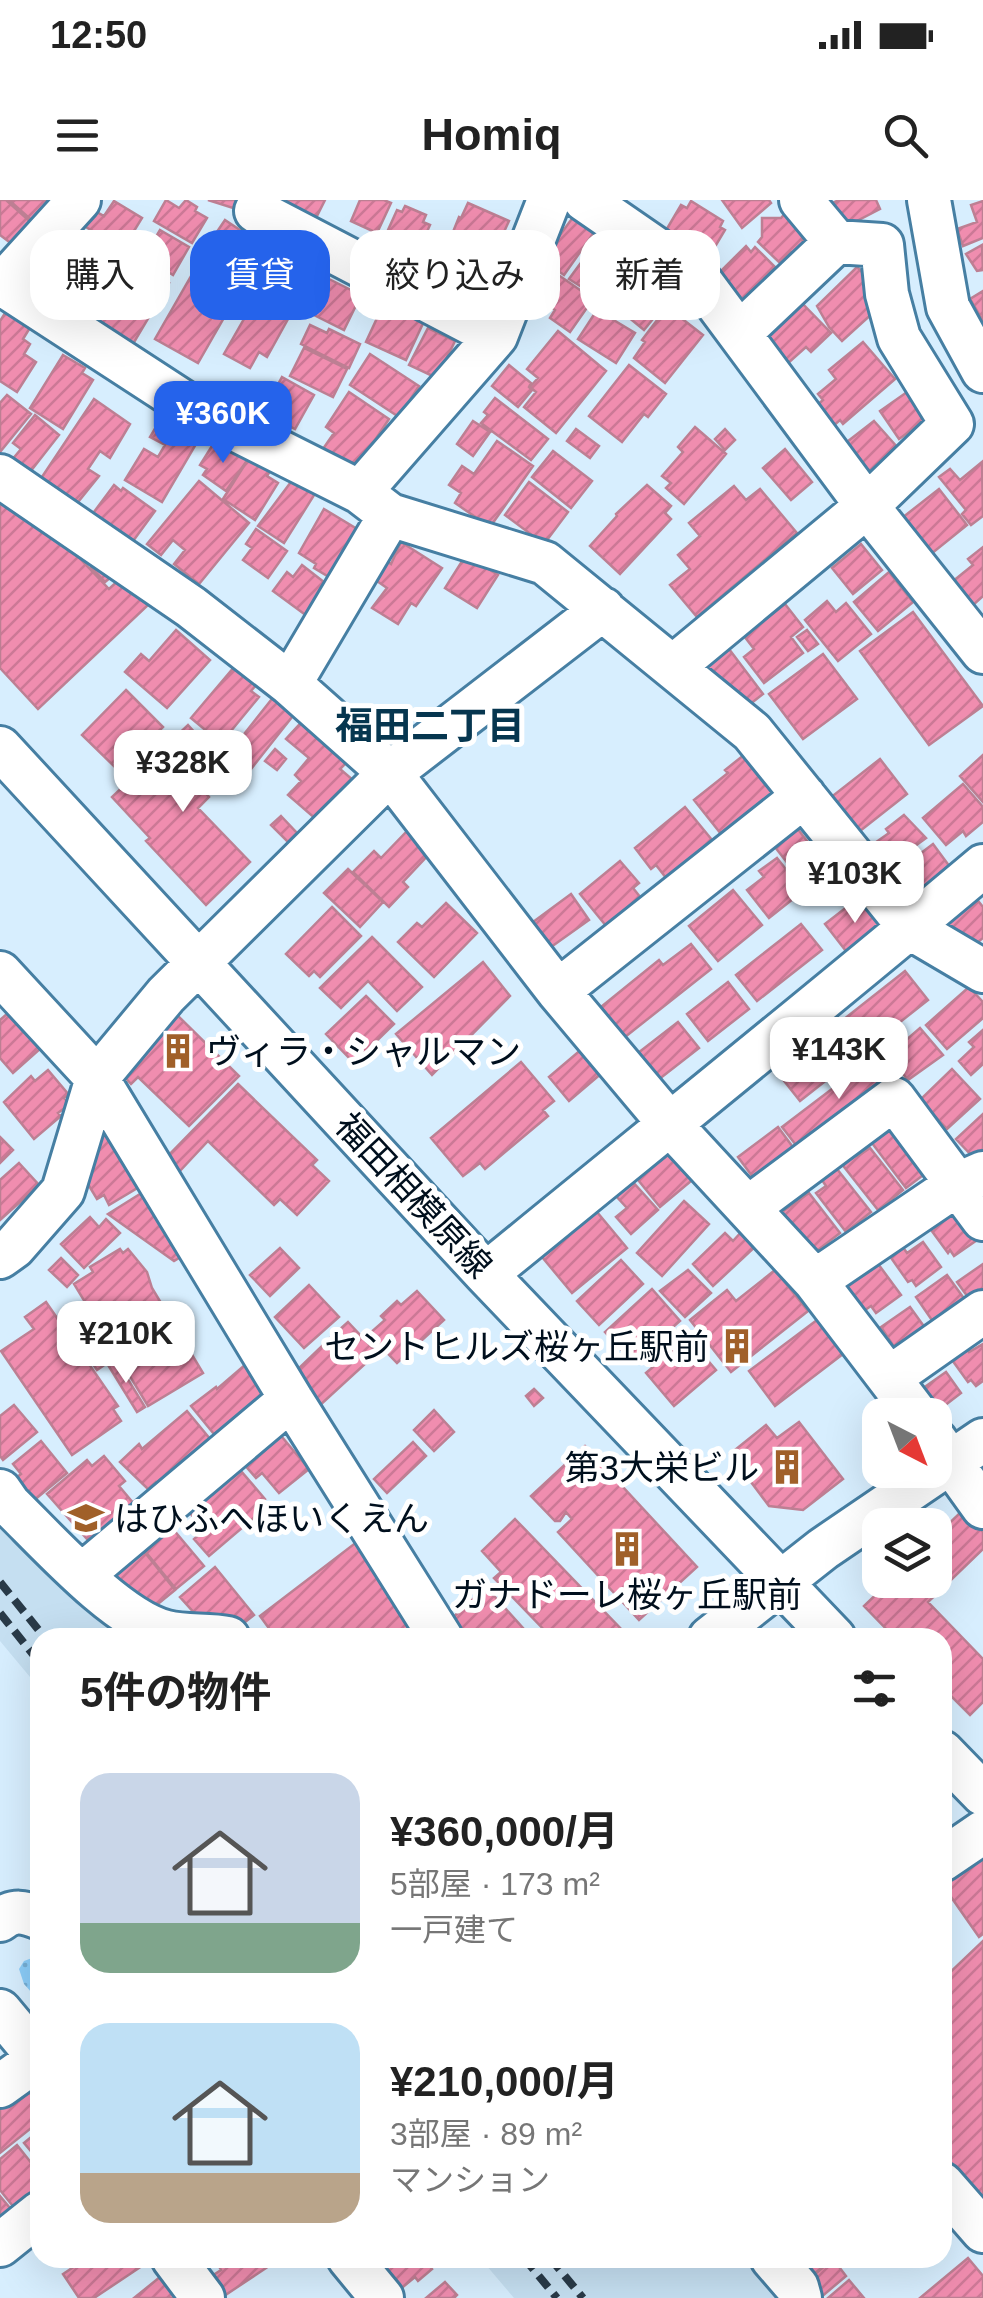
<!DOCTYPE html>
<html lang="ja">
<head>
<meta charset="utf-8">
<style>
  :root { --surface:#fff; --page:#f6f6f6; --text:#222; --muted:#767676; --accent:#2563eb }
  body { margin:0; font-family:Arial,"Noto Sans JP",sans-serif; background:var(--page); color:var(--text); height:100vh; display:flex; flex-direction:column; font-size:38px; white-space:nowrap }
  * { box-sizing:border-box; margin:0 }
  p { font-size:32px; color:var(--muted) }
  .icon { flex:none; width:55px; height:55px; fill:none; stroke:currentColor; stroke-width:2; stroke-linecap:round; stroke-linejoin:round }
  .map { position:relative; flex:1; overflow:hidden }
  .sheet { position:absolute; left:30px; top:1428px; width:922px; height:640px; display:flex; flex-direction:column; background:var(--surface); border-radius:30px; box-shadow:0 10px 40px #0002 }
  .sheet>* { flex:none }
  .top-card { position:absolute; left:30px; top:30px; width:925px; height:90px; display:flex; gap:20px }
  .needle { width:65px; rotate:138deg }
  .buttons { position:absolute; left:862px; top:1198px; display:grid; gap:20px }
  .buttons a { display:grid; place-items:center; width:90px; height:90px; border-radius:20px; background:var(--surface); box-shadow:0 10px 40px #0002; font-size:50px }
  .price { position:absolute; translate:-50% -85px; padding:0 22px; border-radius:20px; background:#fff; color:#222; font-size:32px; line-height:65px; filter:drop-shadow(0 2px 5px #0008) }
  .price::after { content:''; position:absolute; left:50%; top:60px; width:30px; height:22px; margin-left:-15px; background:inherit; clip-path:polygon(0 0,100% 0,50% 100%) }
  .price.selected { background:var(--accent); color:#fff }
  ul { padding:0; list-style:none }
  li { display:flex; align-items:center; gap:30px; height:250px; padding:0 50px }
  li span { display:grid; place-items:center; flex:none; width:280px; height:200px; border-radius:30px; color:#555 }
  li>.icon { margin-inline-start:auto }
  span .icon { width:120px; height:120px; fill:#fffc; stroke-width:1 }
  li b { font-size:42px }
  h2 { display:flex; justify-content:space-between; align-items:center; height:120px; padding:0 50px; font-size:42px }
  .chip { padding:0 35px; border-radius:30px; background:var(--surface); box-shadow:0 10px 40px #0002; font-size:35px; line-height:90px }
  .chip.selected { background:var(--accent); color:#fff }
  .status { display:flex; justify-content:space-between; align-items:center; height:70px; padding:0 50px; background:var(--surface); direction:ltr }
  .status svg { height:28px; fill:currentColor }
  header { display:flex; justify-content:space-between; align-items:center; height:130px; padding:0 50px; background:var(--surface); font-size:45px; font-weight:700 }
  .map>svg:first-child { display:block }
</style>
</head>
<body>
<div class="status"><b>12:50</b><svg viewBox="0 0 49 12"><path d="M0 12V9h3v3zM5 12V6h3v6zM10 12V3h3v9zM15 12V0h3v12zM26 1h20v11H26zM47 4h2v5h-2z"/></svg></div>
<header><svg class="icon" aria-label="menu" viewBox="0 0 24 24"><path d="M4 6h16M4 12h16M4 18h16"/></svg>Homiq<svg class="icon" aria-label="search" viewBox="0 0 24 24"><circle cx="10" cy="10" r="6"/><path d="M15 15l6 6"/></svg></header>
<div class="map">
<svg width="983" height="2098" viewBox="0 0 983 2098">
  <defs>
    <pattern id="grass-dots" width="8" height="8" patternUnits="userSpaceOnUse" patternTransform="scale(2.5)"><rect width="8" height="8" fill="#8bcdf9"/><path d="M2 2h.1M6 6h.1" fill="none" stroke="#76afd5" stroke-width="1.8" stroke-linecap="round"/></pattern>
    <pattern id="building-hatch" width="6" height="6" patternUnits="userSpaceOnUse" patternTransform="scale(2.5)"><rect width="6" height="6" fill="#f08daf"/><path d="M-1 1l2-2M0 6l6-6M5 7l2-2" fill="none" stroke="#cc7896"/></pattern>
  </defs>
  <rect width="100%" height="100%" fill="#d7eefe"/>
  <path fill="#c5dff1" d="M0 1303 49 1360 127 1437 40 1438V1489L0 1441Z
    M480 2058H745L779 2098H514Z"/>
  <path fill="url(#grass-dots)" d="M40 1755V1802L24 1784 19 1769 24 1761Z"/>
  <path fill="url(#building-hatch)" stroke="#bd7f93" stroke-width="2.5" d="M0 0H6L35 26 16 47 0 35Z
    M9 0H59L37 25Z
    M166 0 179 8 186 0 197 7 195 11 207 18 192 43 154 21Z
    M208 0H238L236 9Z
    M279 0H325L311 28Z
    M360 0H384L391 3 377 33 351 21Z
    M722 0H769L771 3 742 28Z
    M839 0H876L880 9 843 28 828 5Z
    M114 1 142 18 126 44 118 40 116 44 84 26 93 10 104 16Z
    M691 1 723 21 720 27 725 30 710 55 702 50 700 53 665 32 681 5 687 8Z
    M983 1V38L963 46 957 29 977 22 971 5Z
    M468 3 509 21 503 34 511 37 487 89 439 67 459 17 461 18Z
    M405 6 426 15 423 22 430 25 417 54 384 39 397 10 402 12Z
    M789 9 809 33 802 40 808 46 798 58 791 52 780 63 758 42 762 37V18H781Z
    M574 16 595 31 564 75 543 60 554 37 557 39Z
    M225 20 261 44 240 75 204 51Z
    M74 29 79 32 81 29 111 47 94 74 86 69 84 72 52 53Z
    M160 30 189 47 173 75 165 70 163 74 130 55 139 41 150 47Z
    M982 45 983 70 977 71 966 54Z
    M746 46 751 52 755 47 775 67 769 73 772 76 742 106 720 83 725 78 719 73Z
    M599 48 628 63 608 92 605 90 599 98 569 79 580 64 586 68Z
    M202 57 245 81 198 163 155 139Z
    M294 57 313 66 297 97 253 75 261 61 288 69Z
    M55 62 90 80 75 108 32 88 41 73 46 77Z
    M139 65 169 83 153 110 145 105 143 109 122 96 125 91 119 87 130 68 136 71Z
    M857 67 864 74 876 110 842 141 829 127 817 106Z
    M657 71 678 88 644 130 621 111Z
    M557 74 593 99 570 132 550 118 555 110 540 99Z
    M321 75 361 95 344 130 304 110Z
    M260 91 293 110 267 157 259 152 250 168 224 154Z
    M983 91V121L970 99Z
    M119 100 149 117 133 144 90 125 99 110 110 116Z
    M385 101 425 119 406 160 366 142Z
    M800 101 831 133 811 152 806 147 787 164 762 138Z
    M667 107 703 135 665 183 634 158 645 142 642 140Z
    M7 110 31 126 23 139 30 144 24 154 36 162 17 192 0 181V121Z
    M597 110 635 133 616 163 578 139Z
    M310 125 327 133 329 129 360 144 349 168 301 144Z
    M428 128 455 141 437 178 409 165Z
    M558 131 606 171 556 233 524 207 536 192 530 187 538 178 527 169Z
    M863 142 895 179 843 224 840 220 832 227 815 207 823 200 818 194 836 179 829 170Z
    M304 148 347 169 333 197 290 176Z
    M370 154 419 186 399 217 350 185Z
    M63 155 85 168 82 173 93 180 63 229 30 208Z
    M509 165 531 183 529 187 532 190 518 207 492 186Z
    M629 165 666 194 648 217 644 214 622 242 589 216Z
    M282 177 314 195 295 229 291 227 289 231 261 216Z
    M910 190 929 218 899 239 880 211Z
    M349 192 389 219 355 270 323 249 334 233 326 227Z
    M7 195 31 214 0 252V203Z
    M495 198 548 239 531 260 481 223 488 215 484 212Z
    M94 199 130 224 110 258 100 251 88 269 99 276 74 307 38 283Z
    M169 205 206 227 162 302 125 280 144 249 158 257 165 245 150 237Z
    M35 215 59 235 23 281 6 267 21 249 13 243Z
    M473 221 490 232 473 256 457 244Z
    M874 221 899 249 867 275 843 245Z
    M695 227 726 254 684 304 666 288 671 283 662 276 683 252 678 247Z
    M576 229 599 246 590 258 567 241Z
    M725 229 735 240 725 250 715 239Z
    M497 241 533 266 490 327 455 303 461 293 449 285 462 266 474 274Z
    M224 243 248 259 226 291 203 275 207 269 200 265 212 246 219 250Z
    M785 249 812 282 791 300 763 268Z
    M553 251 592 281 571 308 532 277Z
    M249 258 270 271 267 276 278 283 255 320 223 299Z
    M982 262 983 316 971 325 962 314 966 310 939 277 950 269 960 280Z
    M294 278 316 292 284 343 258 326Z
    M199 281 249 323 199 384 174 364 185 350 173 340 161 355 147 344Z
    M529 282 568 312 544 344 505 315Z
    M114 285 121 291 123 288 155 311 128 348 91 316Z
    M647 285 671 306 665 313 671 319 620 374 590 346 617 316 616 314Z
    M734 286 746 300 760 289 797 333 697 417 670 385 690 369 678 355 700 336 689 323Z
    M939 289 967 325 931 354 902 318Z
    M0 295 67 345 109 389 121 378 148 405 38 509 0 468Z
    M324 309 362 332 334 380 314 368 316 364 299 353Z
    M256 329 287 351 268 378 243 360 252 348 246 344Z
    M401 342 442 368 416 406 411 403 398 424 372 408 387 388 374 379 387 361 391 364Z
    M861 344 882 370 853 394 832 368Z
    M983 347V396L972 406 952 382 973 365 968 359Z
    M466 355 498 375 477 408 445 388Z
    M97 361 111 377 105 382 91 367Z
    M302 365 329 386 307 416 273 391 287 372 293 377Z
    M889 372 913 402 878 431 854 402Z
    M827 401 836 412 846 403 871 434 838 461 805 420Z
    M785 404 803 427 791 437 803 453 764 483 744 457 754 449 744 436Z
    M913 412 983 506 929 545 860 451Z
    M176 430 210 460 167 508 125 472 141 454 149 461Z
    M807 430 818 444 808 451 797 437Z
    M729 449 763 494 745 508 703 468Z
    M823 454 857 499 803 539 769 494Z
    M235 466 257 484 251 491 259 497 221 543 191 518Z
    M126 490 163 527 119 571 82 535Z
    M279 490 300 507 247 574 226 557Z
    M309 514 355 554 340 569 353 580 317 620 288 595 301 581 295 575 309 558 286 539Z
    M188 525 227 568 203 590 209 597 198 608 250 662 206 705 146 641 150 638 112 597Z
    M275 549 286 559 277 570 265 561Z
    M749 551 782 594 725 639 694 600 728 573 725 570Z
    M983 555V602L960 576Z
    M880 559 907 594 860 631 856 626 847 633 830 598Z
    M963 584 983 607V622L966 636 963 631 946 645 923 618Z
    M685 607 717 646 670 683 656 665 651 669 635 648Z
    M904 615 926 638 882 670 870 652 872 645 889 633 886 629Z
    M281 616 297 633 288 642 271 625Z
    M794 624 830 671 807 688 771 642Z
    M409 629 432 651 403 682 408 687 389 707 353 672 374 651 381 658Z
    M933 644 953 671 909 705 888 678Z
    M777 658 803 691 769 718 747 690 764 677 759 671Z
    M620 661 639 683 633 688 641 698 607 727 580 694Z
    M348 669 383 702 360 727 324 693Z
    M733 690 762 725 718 761 689 726Z
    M971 692 983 707V738L968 750 941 716Z
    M571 694 589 720 551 747 533 722Z
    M861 696 885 727 849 755 825 724Z
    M446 703 477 733 434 777 398 742 417 723 422 727Z
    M332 707 361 736 320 777 314 771 309 776 286 754Z
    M801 724 822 750 757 801 736 775Z
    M372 737 422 787 397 811 368 781 341 808 320 788Z
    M691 744 711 769 625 837 601 807 659 760 663 765Z
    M483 762 510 796 432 875 396 834Z
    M905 771 928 800 800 901 777 872Z
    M728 782 749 809 708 841 687 814Z
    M969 787 983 802V818L947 849 926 825Z
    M366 796 394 824 354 863 326 834Z
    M172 810 239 876 189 926 138 877 131 884 121 873Z
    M8 813 40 849 13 873 0 858V820Z
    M678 822 699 848 658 880 638 853Z
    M920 828 943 855 908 880 892 860 902 851 898 847Z
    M983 830V864L971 875 959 861 974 847 969 842Z
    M583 848 603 872 569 901 549 877Z
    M878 854 895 877 799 949 782 927Z
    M521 862 554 901 543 910 548 916 485 969 480 963 463 976 431 938Z
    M952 869 980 899 947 929 920 900Z
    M48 870 69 895 64 898 70 904 58 913 61 916 34 939 4 902 31 876 35 881Z
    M238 884 317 960 312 965 329 981 297 1015 280 999 274 1005 208 941 178 973 164 960Z
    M983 914V949L972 956 956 939Z
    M898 923 926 973 906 988 872 943Z
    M778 927 798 954 755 980 738 957Z
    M103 928 139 987 109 1005 104 995 97 999 83 976Z
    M0 937 13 950 0 963Z
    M851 947 858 956 870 948 903 990 878 1010 837 958Z
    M665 949 697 976 660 1007 634 975Z
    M19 963 39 985 0 1020V980Z
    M837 969 871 1012 846 1032 816 993 826 986 822 980Z
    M632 981 658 1010 631 1034 616 1017 627 1008 616 996Z
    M148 989 187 1053 174 1061 108 1014Z
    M809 993 840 1033 814 1053 782 1012Z
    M684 1001 709 1024 662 1076 637 1053Z
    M592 1006 627 1048 572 1093 537 1051Z
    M954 1010 980 1038 954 1056 950 1050 948 1053 923 1019Z
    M90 1017 99 1027 106 1019 120 1033 84 1068 61 1044Z
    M743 1030 757 1045 713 1086 693 1064 725 1033 733 1041Z
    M923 1042 941 1067 916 1086 912 1080 908 1082 887 1052 900 1043 907 1053Z
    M280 1048 299 1068 270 1096 250 1075Z
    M120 1049 123 1053 128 1049 147 1072 152 1088 203 1173 148 1206 74 1084 93 1072 90 1067Z
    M873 1057 901 1095 876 1113 871 1106 859 1114 842 1091 857 1070Z
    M61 1058 78 1075 67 1087 49 1070Z
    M621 1060 643 1084 599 1125 577 1101Z
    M983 1064V1097L973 1104 957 1082Z
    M688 1070 711 1093 685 1117 660 1091Z
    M775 1070 808 1111 731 1172 690 1120 727 1090 736 1101Z
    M947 1075 968 1104 936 1126 916 1097Z
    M309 1085 339 1117 304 1148 275 1117Z
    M652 1089 680 1121 633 1162 605 1132Z
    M417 1091 444 1120 397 1163 369 1134 385 1120 381 1116 397 1101 401 1105Z
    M46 1102 118 1206 113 1209 121 1221 72 1255 1 1151 34 1129 25 1117Z
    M910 1107 928 1132 898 1153 881 1127Z
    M817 1120 843 1154 775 1206 749 1171Z
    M348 1122 377 1153 319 1206 303 1183 306 1180 297 1170 324 1144 328 1149 335 1143 330 1138Z
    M78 1130 103 1166 97 1170 73 1135Z
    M688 1137 716 1170 674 1206 646 1173Z
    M962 1142 969 1152 983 1144V1181L976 1186 971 1180 968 1182 947 1153Z
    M116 1160 145 1207 137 1212 108 1165Z
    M246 1164 267 1191 218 1239 191 1206 216 1187 217 1189Z
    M946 1172 961 1193 935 1213 919 1191Z
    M534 1189 543 1198 534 1206 526 1196Z
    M14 1205 37 1232 3 1260 0 1256V1216Z
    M434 1210 454 1232 434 1251 414 1230Z
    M187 1211 211 1240 159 1285 156 1282 148 1289 120 1262 139 1244 142 1249Z
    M799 1222 843 1279 803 1310 769 1306 730 1254 766 1225 777 1238Z
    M277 1231 309 1269 279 1293 262 1273 256 1278 243 1263Z
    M41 1241 67 1273 33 1301 11 1282 21 1274 13 1264Z
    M413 1242 426 1256 387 1293 374 1279Z
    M585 1246 697 1367 639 1420 558 1332 572 1319 566 1312 560 1321H555L531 1296Z
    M104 1256 125 1281 119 1286 134 1304 94 1347 47 1294 87 1260 92 1266Z
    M235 1264 265 1299 258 1305 263 1310 209 1356 194 1339 204 1330 185 1307Z
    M962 1311 983 1332V1349L928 1402 983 1459V1502L970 1515 942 1487V1438H895L864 1406 891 1380H935V1337Z
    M515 1319 624 1432 618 1438H552L494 1378 501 1372 482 1351Z
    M167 1322 204 1366 176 1389 140 1345Z
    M362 1338 421 1437 276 1438 260 1416Z
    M138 1344 175 1390 148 1412 139 1406 108 1368Z
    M215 1367 254 1415 235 1430 206 1426 180 1397Z
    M486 1387 532 1438H458L448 1422Z
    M976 1652 983 1661V1734L979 1737 942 1684V1676Z
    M983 1741V2005L942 1962V1780Z
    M22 1883 40 1906V1921L0 1953V1900Z
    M40 1930V1962L24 1943Z
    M17 1945 40 1974V1990L16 2010 0 1990V1959Z
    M0 1996 15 2014 0 2027Z
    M87 2058H141L145 2064 94 2098H79L63 2074Z
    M221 2058H281L221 2098 201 2083 221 2070 216 2061Z
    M371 2058H423L432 2069 418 2081 415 2077 398 2091Z
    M802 2058H833L807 2080 795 2066 803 2060Z
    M968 2058 983 2076V2098H920Z
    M833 2059 846 2076 820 2098 808 2080Z
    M165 2073 188 2098H134Z
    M849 2080 864 2098H828Z
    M445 2082 457 2095 454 2098H426Z"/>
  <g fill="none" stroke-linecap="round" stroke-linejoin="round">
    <defs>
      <path id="minor" d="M585 0 698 78 867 306 983 452
        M929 0 948 107 983 171
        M256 11 496 136
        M2 84 191 207 360 292 390 315 545 363 752 532 910 728 983 771
        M0 87 79 0
        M740 133 836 42
        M0 276 191 407 290 484 390 573 558 791 668 922 815 1081 917 1215
        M360 292 496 136 549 0
        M674 466 867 306 952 224 899 138 887 94 882 45 836 42 801 0
        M290 484 390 315
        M0 548 486 1074 834 1438
        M0 773 97 878 291 1199 441 1438
        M558 791 804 596
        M749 1007 894 899 983 1019
        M0 1057 14 1047 63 991 97 878 166 795 390 573 603 409
        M486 1074C652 938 819 804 983 666
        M815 1081 958 984 983 973
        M889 1178 983 1112
        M935 1240 983 1307
        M0 1291 9 1304C46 1340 117 1420 166 1432 185 1437 208 1434 228 1438
        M82 1375 291 1199
        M710 1438 823 1349 983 1240
        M942 1552 983 1594
        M942 1660 983 1632
        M0 1720C14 1709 24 1712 40 1718
        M0 1811 40 1859
        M0 1886 39 1858
        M942 1984 983 2031
        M0 2045 40 2013
        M173 2058 203 2098
        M349 2058 382 2098
        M772 2058 797 2087 800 2098"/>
    </defs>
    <use href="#minor" stroke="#467fa3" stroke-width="48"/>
    <use href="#minor" stroke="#fff" stroke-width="42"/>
    <path stroke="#293a48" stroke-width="8" stroke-dasharray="15 8" stroke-linecap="butt" d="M0 1382 45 1438
      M0 1413 40 1463
      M524 2058 557 2098
      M550 2058 583 2098"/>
  </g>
  <defs>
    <symbol id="building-bare" viewBox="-9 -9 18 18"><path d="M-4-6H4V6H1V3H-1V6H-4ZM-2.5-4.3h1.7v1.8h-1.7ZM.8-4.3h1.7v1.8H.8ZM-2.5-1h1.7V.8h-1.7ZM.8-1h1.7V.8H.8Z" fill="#a06029" stroke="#fff" stroke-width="2.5" paint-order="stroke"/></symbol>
    <symbol id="school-bare" viewBox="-9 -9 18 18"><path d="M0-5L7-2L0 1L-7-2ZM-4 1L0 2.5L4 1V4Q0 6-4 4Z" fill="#a06029" stroke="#fff" stroke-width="2.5" paint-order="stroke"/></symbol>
  </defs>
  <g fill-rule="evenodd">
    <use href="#building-bare" x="153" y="826" width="50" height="50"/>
    <use href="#building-bare" x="712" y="1121" width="50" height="50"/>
    <use href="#building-bare" x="762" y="1242" width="50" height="50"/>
    <use href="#school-bare" x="61" y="1293" width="50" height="50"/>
    <use href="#building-bare" x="602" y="1324" width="50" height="50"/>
  </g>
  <g text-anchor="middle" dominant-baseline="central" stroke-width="10" stroke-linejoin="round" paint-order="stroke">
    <g font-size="35" fill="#000f1d" stroke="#fff" text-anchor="start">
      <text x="206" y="851">ヴィラ・シャルマン</text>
      <text x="709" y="1146" text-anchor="end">セントヒルズ桜ヶ丘駅前</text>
      <text x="759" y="1267" text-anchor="end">第3大栄ビル</text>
      <text x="114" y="1318">はひふへほいくえん</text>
      <text x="627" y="1394" text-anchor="middle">ガナドーレ桜ヶ丘駅前</text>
    </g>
    <g font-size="35" fill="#000f1d" stroke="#fff">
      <text transform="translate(414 995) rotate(47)">福田相模原線</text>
    </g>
    <g font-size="38" font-weight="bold" fill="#06364f" stroke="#fff">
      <text x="430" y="526">福田二丁目</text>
    </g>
  </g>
</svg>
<div class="buttons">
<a><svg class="needle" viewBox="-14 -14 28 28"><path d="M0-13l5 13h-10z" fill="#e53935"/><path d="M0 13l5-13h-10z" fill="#767676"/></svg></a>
<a><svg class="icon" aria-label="layers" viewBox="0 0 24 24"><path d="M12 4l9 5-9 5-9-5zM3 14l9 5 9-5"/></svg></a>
</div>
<b class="price selected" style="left:223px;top:266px">¥360K</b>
<b class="price" style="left:183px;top:615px">¥328K</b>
<b class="price" style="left:855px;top:726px">¥103K</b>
<b class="price" style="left:839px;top:902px">¥143K</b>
<b class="price" style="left:126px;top:1186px">¥210K</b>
<div class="top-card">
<a class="chip">購入</a>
<a class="chip selected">賃貸</a>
<a class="chip">絞り込み</a>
<a class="chip">新着</a>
</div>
<section class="sheet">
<h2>5件の物件<svg class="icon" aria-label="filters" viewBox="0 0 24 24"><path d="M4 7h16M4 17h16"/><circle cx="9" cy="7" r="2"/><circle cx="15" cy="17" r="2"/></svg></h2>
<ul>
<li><span style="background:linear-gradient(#c9d6e8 75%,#7fa58c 0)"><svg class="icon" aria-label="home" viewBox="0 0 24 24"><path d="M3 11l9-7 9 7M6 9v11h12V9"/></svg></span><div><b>¥360,000/月</b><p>5部屋 · 173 m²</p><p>一戸建て</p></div></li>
<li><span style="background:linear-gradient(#bfe0f5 75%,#b9a48a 0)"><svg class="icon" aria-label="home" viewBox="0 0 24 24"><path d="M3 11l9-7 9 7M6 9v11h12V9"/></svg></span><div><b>¥210,000/月</b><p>3部屋 · 89 m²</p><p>マンション</p></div></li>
</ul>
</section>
</div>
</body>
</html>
